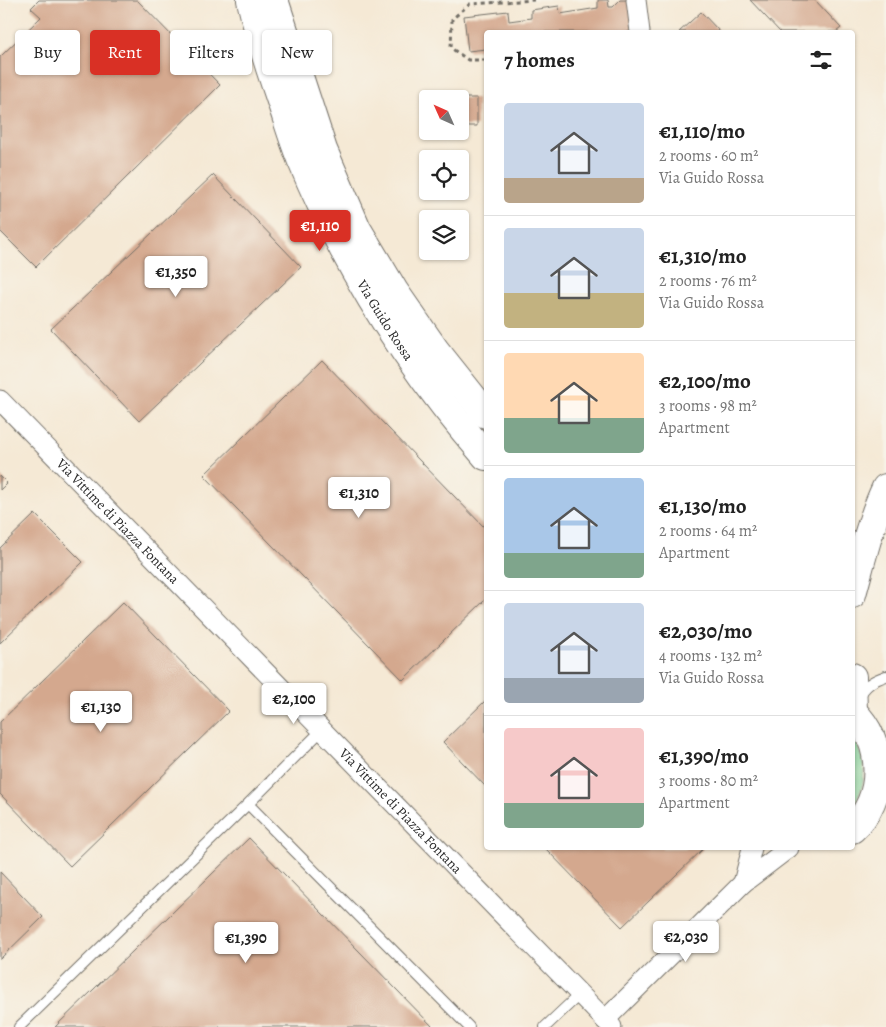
<!DOCTYPE html>
<html lang="en">
<head>
<meta charset="utf-8">
<style>
  :root { --surface:#fff; --page:#f6f6f6; --text:#222; --muted:#767676; --line:#e0e0e0; --accent:#d93025 }
  body { margin:0; font-family:Alegreya,serif; background:var(--page); color:var(--text); height:100vh; display:flex; flex-direction:column; font-size:19px; white-space:nowrap }
  * { box-sizing:border-box; margin:0 }
  p { font-size:16px; color:var(--muted) }
  .icon { flex:none; width:28px; height:28px; fill:none; stroke:currentColor; stroke-width:2; stroke-linecap:round; stroke-linejoin:round }
  .map { position:relative; flex:1; overflow:hidden }
  .drawer { position:absolute; left:484px; top:30px; width:371px; height:820px; display:flex; flex-direction:column; background:var(--surface); border-radius:5px; box-shadow:0 1px 4px #0004 }
  .drawer>* { flex:none }
  .top-card { position:absolute; left:15px; top:30px; width:394px; height:45px; display:flex; gap:10px }
  .needle { width:32px; rotate:315deg }
  .tools { position:absolute; left:419px; top:90px; display:grid; gap:10px }
  .tools a { display:grid; place-items:center; width:50px; height:50px; border-radius:5px; background:var(--surface); box-shadow:0 1px 4px #0004; font-size:25px }
  .price { position:absolute; translate:-50% -42px; padding:0 11px; border-radius:5px; background:#fff; color:#222; font-size:16px; line-height:32px; filter:drop-shadow(0 1px 2px #0008) }
  .price::after { content:''; position:absolute; left:50%; top:30px; width:15px; height:11px; margin-left:-8px; background:inherit; clip-path:polygon(0 0,100% 0,50% 100%) }
  .price.on { background:var(--accent); color:#fff }
  ul { padding:0; list-style:none }
  li { display:flex; align-items:center; gap:15px; height:125px; padding:0 20px }
  li+li { border-top:1px solid var(--line) }
  li span { display:grid; place-items:center; flex:none; width:140px; height:100px; border-radius:5px; color:#555 }
  li>.icon { margin-inline-start:auto }
  span .icon { width:60px; height:60px; fill:#fffc; stroke-width:1 }
  li b { font-size:21px }
  h2 { display:flex; justify-content:space-between; align-items:center; height:60px; padding:0 20px; font-size:21px }
  .tag { padding:0 18px; border-radius:5px; background:var(--surface); box-shadow:0 1px 4px #0004; font-size:18px; line-height:45px }
  .tag.on { background:var(--accent); color:#fff }
  .map>svg:first-child { display:block }
</style>
</head>
<body>
<div class="map">
<svg width="886" height="1027" viewBox="0 0 886 1027">
  <rect width="100%" height="100%" fill="#f7f3e8"/>
  <filter id="ink" filterUnits="userSpaceOnUse"><feTurbulence type="fractalNoise" baseFrequency=".02" numOctaves="2"/><feDisplacementMap in="SourceGraphic" scale="10" xChannelSelector="R" yChannelSelector="G"/><feConvolveMatrix kernelMatrix="1 2 1 2 8 2 1 2 1" color-interpolation-filters="sRGB"/></filter>
  <filter id="wash" filterUnits="userSpaceOnUse"><feTurbulence type="fractalNoise" baseFrequency=".0096" numOctaves="4" result="noise"/><feDisplacementMap in="SourceGraphic" scale="20" xChannelSelector="R" yChannelSelector="G"/><feGaussianBlur stdDeviation="1.12" result="paint"/><feColorMatrix in="noise" values="0 0 0 0 0 0 0 0 0 0 0 0 0 0 0 0 0 1.4 0 .05"/><feComposite in="paint" operator="in"/></filter>
  <g filter="url(#wash)">
    <rect width="100%" height="100%" fill="#f5e9d5"/>
    <path fill="#76cc91" stroke="#507c5e" d="M852 737C866 755 869 785 853 804Z"/>
    <g id="blocks">
      <path fill="#d4a88e" d="M39 0H137L220 85 36 267 0 231V57L41 17 31 8Z
        M598 0H608L609 7H613L620 0H630L634 32H486V49L468 51 464 16 508 11 509 21 531 18V10L559 6 560 14 598 8Z
        M750 0H815L841 28 836 32H780Z
        M701 12 720 32H679Z
        M462 98H477V126H461Z
        M213 175 301 267 139 421 51 329Z
        M322 360 486 529V599L403 680 204 475Z
        M0 476 7 483 0 490Z
        M35 514 83 562 0 643V548Z
        M123 602 229 711 70 866 0 794V722Z
        M486 700V787L443 742Z
        M249 838 433 1027H55Z
        M545 848H701L703 849 622 927Z
        M0 872 43 917 0 959Z"/>
    </g>
  </g>
  <g filter="url(#ink)">
    <use href="#blocks" fill-opacity="0" stroke="#726e66" stroke-width="1"/>
    <g fill="none" stroke-linecap="round" stroke-linejoin="round">
      <defs>
        <path id="lane" d="M859 698C864 685 874 680 886 676
          M248 804 322 730
          M19 1027 248 804 469 1027
          M545 1027 580 994"/>
        <g id="street">
          <path d="M636 0 640 32"/>
          <path id="s1" d="M0 400 612 1027"/>
          <path d="M752 848 743 883 789 848"/>
          <path d="M605 1020 743 883"/>
        </g>
        <g id="secondary">
          <path id="s2" d="M251 0C258 33 269 66 280 98 287 118 293 139 301 159 346 267 409 368 486 456"/>
          <path d="M274 0 323 150 357 229 394 291 435 350 486 414"/>
          <path d="M852 594C862 558 870 522 886 488"/>
          <path d="M852 677 853 712"/>
          <path d="M852 711C886 743 886 798 852 829"/>
        </g>
      </defs>
      <use href="#lane" stroke="#726e66" stroke-width="12"/>
      <use href="#street" stroke="#726e66" stroke-width="21"/>
      <use href="#secondary" stroke="#726e66" stroke-width="30"/>
      <path stroke="#726e66" stroke-width="3" stroke-dasharray="4 4" stroke-linecap="butt" d="M486 60H468L451 48 452 19 470 4 534 0"/>
      <use href="#lane" stroke="#fff" stroke-width="10"/>
      <use href="#street" stroke="#fff" stroke-width="19"/>
      <use href="#secondary" stroke="#fff" stroke-width="28"/>
    </g>
  </g>
  <g text-anchor="middle" dominant-baseline="central" stroke-width="4" stroke-linejoin="round" paint-order="stroke">
    <g font-size="14" fill="#2b2b2b" stroke="#f7f3e8">
      <text stroke="none"><textPath href="#s2" startOffset="349">Via Guido Rossa</textPath></text>
      <text stroke="none"><textPath href="#s1" startOffset="169">Via Vittime di Piazza Fontana</textPath></text>
      <text stroke="none"><textPath href="#s1" startOffset="574">Via Vittime di Piazza Fontana</textPath></text>
    </g>
  </g>
</svg>
<div class="tools">
<a><svg class="needle" viewBox="-14 -14 28 28"><path d="M0-13l5 13h-10z" fill="#e53935"/><path d="M0 13l5-13h-10z" fill="#767676"/></svg></a>
<a><svg class="icon" aria-label="locate" viewBox="0 0 24 24"><circle cx="12" cy="12" r="6"/><path d="M12 2v4M12 18v4M2 12h4M18 12h4"/></svg></a>
<a><svg class="icon" aria-label="layers" viewBox="0 0 24 24"><path d="M12 4l9 5-9 5-9-5zM3 14l9 5 9-5"/></svg></a>
</div>
<b class="price on" style="left:320px;top:252px">€1,110</b>
<b class="price" style="left:176px;top:298px">€1,350</b>
<b class="price" style="left:359px;top:519px">€1,310</b>
<b class="price" style="left:294px;top:725px">€2,100</b>
<b class="price" style="left:101px;top:733px">€1,130</b>
<b class="price" style="left:686px;top:963px">€2,030</b>
<b class="price" style="left:246px;top:964px">€1,390</b>
<div class="top-card">
<a class="tag">Buy</a>
<a class="tag on">Rent</a>
<a class="tag">Filters</a>
<a class="tag">New</a>
</div>
<section class="drawer">
<h2>7 homes<svg class="icon" aria-label="filters" viewBox="0 0 24 24"><path d="M4 7h16M4 17h16"/><circle cx="9" cy="7" r="2"/><circle cx="15" cy="17" r="2"/></svg></h2>
<ul>
<li><span style="background:linear-gradient(#c9d6e8 75%,#b9a48a 0)"><svg class="icon" aria-label="home" viewBox="0 0 24 24"><path d="M3 11l9-7 9 7M6 9v11h12V9"/></svg></span><div><b>€1,110/mo</b><p>2 rooms · 60 m²</p><p>Via Guido Rossa</p></div></li>
<li><span style="background:linear-gradient(#c9d6e8 65%,#c2b280 0)"><svg class="icon" aria-label="home" viewBox="0 0 24 24"><path d="M3 11l9-7 9 7M6 9v11h12V9"/></svg></span><div><b>€1,310/mo</b><p>2 rooms · 76 m²</p><p>Via Guido Rossa</p></div></li>
<li><span style="background:linear-gradient(#ffd9b3 65%,#7fa58c 0)"><svg class="icon" aria-label="home" viewBox="0 0 24 24"><path d="M3 11l9-7 9 7M6 9v11h12V9"/></svg></span><div><b>€2,100/mo</b><p>3 rooms · 98 m²</p><p>Apartment</p></div></li>
<li><span style="background:linear-gradient(#a9c7e8 75%,#7fa58c 0)"><svg class="icon" aria-label="home" viewBox="0 0 24 24"><path d="M3 11l9-7 9 7M6 9v11h12V9"/></svg></span><div><b>€1,130/mo</b><p>2 rooms · 64 m²</p><p>Apartment</p></div></li>
<li><span style="background:linear-gradient(#c9d6e8 75%,#9aa5b1 0)"><svg class="icon" aria-label="home" viewBox="0 0 24 24"><path d="M3 11l9-7 9 7M6 9v11h12V9"/></svg></span><div><b>€2,030/mo</b><p>4 rooms · 132 m²</p><p>Via Guido Rossa</p></div></li>
<li><span style="background:linear-gradient(#f6c9c9 75%,#7fa58c 0)"><svg class="icon" aria-label="home" viewBox="0 0 24 24"><path d="M3 11l9-7 9 7M6 9v11h12V9"/></svg></span><div><b>€1,390/mo</b><p>3 rooms · 80 m²</p><p>Apartment</p></div></li>
</ul>
</section>
</div>
</body>
</html>
